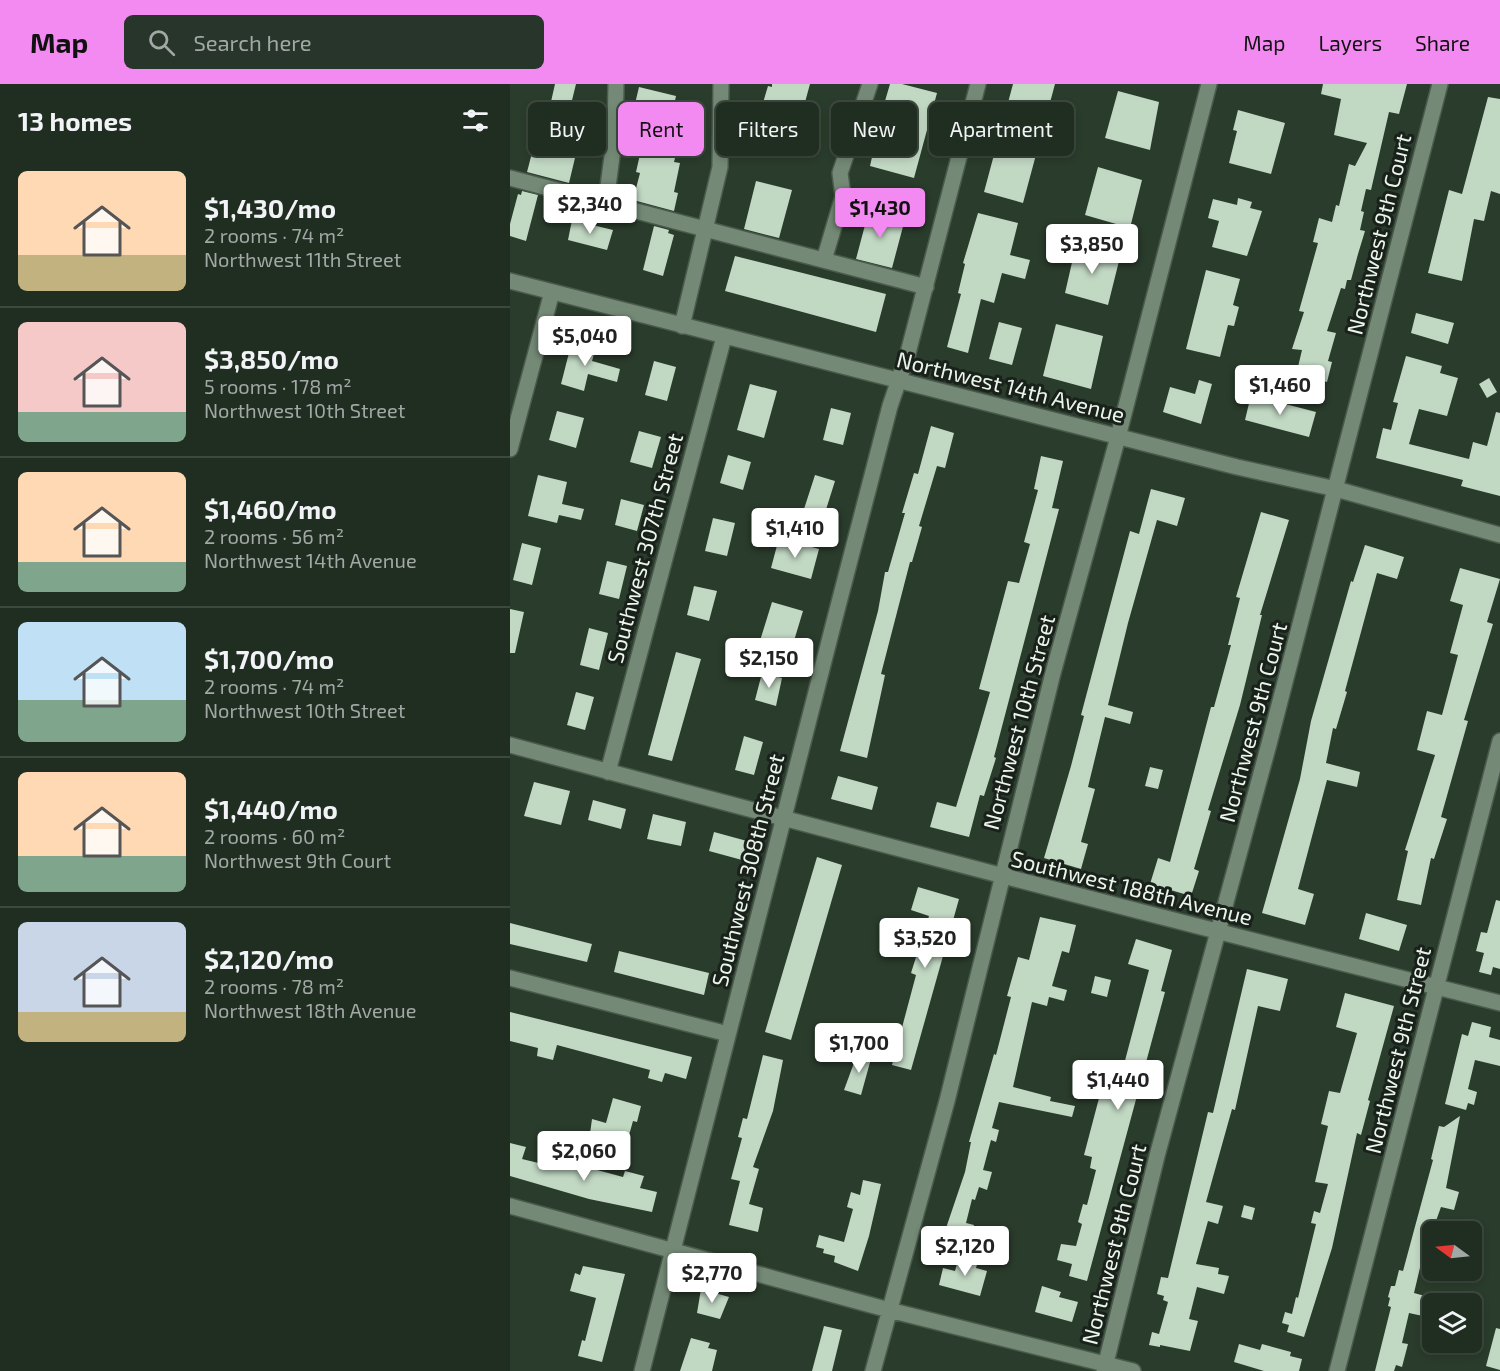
<!DOCTYPE html>
<html lang="en">
<head>
<meta charset="utf-8">
<style>
  :root { --surface:#202d21; --page:#28352a; --text:#f1f3f6; --muted:#a2a8a5; --line:#3d493f; --accent:#f38af1 }
  body { margin:0; font-family:"Exo 2",sans-serif; background:var(--page); color:var(--text); height:100vh; display:flex; flex-direction:column; font-size:22px; white-space:nowrap }
  * { box-sizing:border-box; margin:0 }
  p { font-size:20px; color:var(--muted) }
  .icon { flex:none; width:33px; height:33px; fill:none; stroke:currentColor; stroke-width:2; stroke-linecap:round; stroke-linejoin:round }
  .map { position:relative; flex:1; overflow:hidden }
  .drawer { display:flex; flex-direction:column; background:var(--surface); width:510px }
  .drawer>* { flex:none }
  .top-card { position:absolute; left:18px; top:18px; width:570px; height:54px; display:flex; gap:12px }
  .needle { width:39px; rotate:285deg }
  .tools { position:absolute; left:912px; top:1137px; display:grid; gap:12px }
  .tools a { display:grid; place-items:center; width:60px; height:60px; border-radius:9px; background:var(--surface); box-shadow:0 3px 9px #0003,0 0 0 2px var(--line); font-size:30px }
  .price { position:absolute; translate:-50% -51px; padding:0 14px; border-radius:6px; background:#fff; color:#222; font-size:20px; line-height:39px; filter:drop-shadow(0 2px 3px #0008) }
  .price::after { content:''; position:absolute; left:50%; top:36px; width:18px; height:14px; margin-left:-9px; background:inherit; clip-path:polygon(0 0,100% 0,50% 100%) }
  .price.current { background:var(--accent); color:#111 }
  ul { padding:0; list-style:none }
  li { display:flex; align-items:center; gap:18px; height:150px; padding:0 18px }
  li+li { border-top:2px solid var(--line) }
  li span { display:grid; place-items:center; flex:none; width:168px; height:120px; border-radius:9px; color:#555 }
  li>.icon { margin-inline-start:auto }
  span .icon { width:72px; height:72px; fill:#fffc; stroke-width:1 }
  li b { font-size:26px }
  h2 { display:flex; justify-content:space-between; align-items:center; height:72px; padding:0 18px; font-size:26px }
  .pill { padding:0 21px; border-radius:9px; background:var(--surface); box-shadow:0 3px 9px #0003,0 0 0 2px var(--line); font-size:21px; line-height:54px }
  .pill.current { background:var(--accent); color:#111 }
  header { display:flex; align-items:center; gap:36px; box-sizing:border-box; height:84px; padding:0 30px; background:var(--accent); color:#111 }
  header strong { font-size:28px }
  nav { display:flex; gap:33px; margin-inline-start:auto; font-size:21px }
  .search { width:420px; height:54px; background:var(--page); display:flex; align-items:center; gap:15px; box-sizing:border-box; padding:0 21px; border-radius:9px; color:var(--muted); font-size:22px }
  main { display:flex; flex:1; min-height:0 }
  .map>svg:first-child { display:block }
</style>
</head>
<body>
<header>
<strong>Map</strong>
<div class="search"><svg class="icon" aria-label="search" viewBox="0 0 24 24"><circle cx="10" cy="10" r="6"/><path d="M15 15l6 6"/></svg>Search here</div>
<nav><a>Map</a><a>Layers</a><a>Share</a></nav>
</header>
<main>
<section class="drawer">
<h2>13 homes<svg class="icon" aria-label="filters" viewBox="0 0 24 24"><path d="M4 7h16M4 17h16"/><circle cx="9" cy="7" r="2"/><circle cx="15" cy="17" r="2"/></svg></h2>
<ul>
<li><span style="background:linear-gradient(#ffd9b3 70%,#c2b280 0)"><svg class="icon" aria-label="home" viewBox="0 0 24 24"><path d="M3 11l9-7 9 7M6 9v11h12V9"/></svg></span><div><b>$1,430/mo</b><p>2 rooms · 74 m²</p><p>Northwest 11th Street</p></div></li>
<li><span style="background:linear-gradient(#f6c9c9 75%,#7fa58c 0)"><svg class="icon" aria-label="home" viewBox="0 0 24 24"><path d="M3 11l9-7 9 7M6 9v11h12V9"/></svg></span><div><b>$3,850/mo</b><p>5 rooms · 178 m²</p><p>Northwest 10th Street</p></div></li>
<li><span style="background:linear-gradient(#ffd9b3 75%,#7fa58c 0)"><svg class="icon" aria-label="home" viewBox="0 0 24 24"><path d="M3 11l9-7 9 7M6 9v11h12V9"/></svg></span><div><b>$1,460/mo</b><p>2 rooms · 56 m²</p><p>Northwest 14th Avenue</p></div></li>
<li><span style="background:linear-gradient(#bfe0f5 65%,#7fa58c 0)"><svg class="icon" aria-label="home" viewBox="0 0 24 24"><path d="M3 11l9-7 9 7M6 9v11h12V9"/></svg></span><div><b>$1,700/mo</b><p>2 rooms · 74 m²</p><p>Northwest 10th Street</p></div></li>
<li><span style="background:linear-gradient(#ffd9b3 70%,#7fa58c 0)"><svg class="icon" aria-label="home" viewBox="0 0 24 24"><path d="M3 11l9-7 9 7M6 9v11h12V9"/></svg></span><div><b>$1,440/mo</b><p>2 rooms · 60 m²</p><p>Northwest 9th Court</p></div></li>
<li><span style="background:linear-gradient(#c9d6e8 75%,#c2b280 0)"><svg class="icon" aria-label="home" viewBox="0 0 24 24"><path d="M3 11l9-7 9 7M6 9v11h12V9"/></svg></span><div><b>$2,120/mo</b><p>2 rooms · 78 m²</p><p>Northwest 18th Avenue</p></div></li>
</ul>
</section>
<div class="map">
<svg width="990" height="1287" viewBox="0 0 990 1287">
  <rect width="100%" height="100%" fill="#2a3c2c"/>
  <path fill="#c1d8c3" d="M45 0H66L54 49 70 53 59 99 17 88 29 42 35 44Z
    M262 0H300L286 51 292 53 287 72 258 64 268 26 252 22 258 2 262 3Z
    M380 0H392L427 9 404 94 360 82 365 60 372 62 385 20 375 17Z
    M503 0H545L513 119 474 108Z
    M813 0H897L889 30 879 28 861 106 856 105 851 127 854 128 850 146 855 147 848 170 841 196H837L835 205 831 204 817 247 826 249 818 277 822 278 817 298 789 291 790 288 787 287 792 266 782 265 794 228 789 227 808 159 803 158 809 134 822 138 826 121 829 122 839 80 845 82 857 59 824 51 831 15 811 10Z
    M129 3 166 12 159 44 172 47 164 78 170 79 164 108 168 109 164 127 123 116 130 89 126 88 133 57 126 56 134 27 124 24Z
    M608 7 649 18 640 66 595 54Z
    M978 13 990 15V110L981 107 974 137 964 135 952 197 918 189 939 106 952 110Z
    M728 26 775 39 761 90 719 79 727 47 723 46Z
    M588 83 632 96 620 144 575 131Z
    M246 97 282 106 269 154 234 145Z
    M12 107 28 111 16 157 0 152V140L8 110 11 111Z
    M728 114 742 118 740 124 752 127 737 172 702 163 709 137 698 134 703 115 727 121Z
    M359 126 395 135 382 184 346 175Z
    M468 129 508 139 500 171 520 176 515 195 492 189 484 219 471 215 458 269 437 263 451 210 448 209 455 180 453 179Z
    M62 136 103 146 97 166 58 156Z
    M144 142 159 146 158 149 164 151 153 192 133 186Z
    M566 161 610 173 598 221 555 209Z
    M225 172 376 210 366 248 215 207Z
    M696 186 730 195 723 221 729 223 724 242 718 241 710 273 676 265Z
    M906 229 944 239 938 260 901 249Z
    M489 238 512 244 502 281 479 275Z
    M546 240 593 252 581 305 533 292Z
    M62 257 86 263 82 277 110 285 107 298 78 290 74 307 51 300Z
    M896 272 932 282 930 289 948 294 937 332 909 325 899 360 959 375 963 358 977 362 986 328 990 329V412L951 402 953 396 866 374 873 344 881 346 888 319 883 318Z
    M144 277 166 283 157 317 135 311Z
    M979 294 987 308 977 314 969 300Z
    M689 296 702 300 691 340 653 328 660 303 685 310Z
    M240 300 267 307 254 354 227 346Z
    M741 311 806 328 799 353 735 336Z
    M321 324 341 329 333 361 313 356Z
    M47 327 74 334 66 364 39 356Z
    M421 342 444 349 435 384 427 382 409 442 412 443 402 478H400L371 590 375 591 357 674 330 667 368 527 375 488H378L395 429H392L404 389 408 390Z
    M129 347 151 353 142 384 120 378Z
    M218 371 241 378 233 406 210 399Z
    M531 372 553 377 542 424 549 425 484 673 486 674 474 712 470 711 459 753 420 743 427 718 446 723 467 653 480 608 469 605 498 497 509 499 520 460 514 458 528 406 524 405Z
    M28 391 57 398 52 420 74 425 71 436 49 431 47 439 18 432Z
    M305 391 325 397 314 432 294 425Z
    M641 405 675 414 667 442 647 436 618 539 598 621 623 628 620 640 595 633 578 703 585 705 571 758 578 760 571 785 534 774 561 682 574 632 571 631 620 447 629 450Z
    M111 415 134 421 127 447 105 441Z
    M751 428 779 436 750 531H752L730 621 698 726 701 727 684 785 689 787 681 812 640 800 648 774 660 778 701 623H704L721 561H718L730 514 726 513Z
    M203 434 225 439 217 472 195 467Z
    M269 454 309 465 301 495 261 484Z
    M12 459 31 464 22 501 3 496Z
    M855 461 894 473 887 495 867 489 835 607 837 608 826 645 823 644 816 679 850 688 847 703 817 696 788 805 804 810 795 841 752 829 790 695 801 637 841 497 843 498Z
    M97 477 117 482 109 515 89 510Z
    M950 484 990 495 977 538 983 540 954 636 958 637 931 733 937 735 924 775 921 774 911 821 887 816 898 767 895 766 925 671 907 666 917 627 932 631 948 571 940 569 953 521 940 517Z
    M184 502 207 507 199 537 177 531Z
    M262 518 293 527 280 570 249 560Z
    M0 525 14 528 5 569H0Z
    M79 544 98 549 89 586 70 581Z
    M166 568 191 575 162 677 138 671Z
    M252 589 272 594 266 622 245 616Z
    M66 608 84 613 75 646 57 641Z
    M234 652 253 658 244 691 225 686Z
    M640 683 653 686 648 705 635 702Z
    M328 692 368 703 362 726 321 715Z
    M24 698 60 707 51 741 14 732Z
    M83 716 116 725 111 745 78 736Z
    M143 730 176 738 171 762 137 755Z
    M204 748 237 757 232 776 199 767Z
    M307 773 332 781 281 956 255 948Z
    M408 803 449 815 401 986 382 981 406 891 401 889 419 832 401 826Z
    M986 816 990 817V885L983 883 981 891 969 888 974 869 966 867 971 848 977 849Z
    M856 829 897 841 889 867 849 855Z
    M530 833 566 841 559 869 552 867 542 902 557 906 554 917 539 913 537 922 522 918 503 1003 541 1013 540 1017 565 1022 562 1033 489 1018 482 1044 489 1046 486 1058 481 1056 473 1086 482 1088 477 1106 469 1103 465 1116 462 1115 456 1139 464 1141 458 1163 434 1157 435 1147 455 1088 461 1058H459L484 970 486 971 501 913 497 912 508 873 519 876Z
    M0 839 82 860 77 878 0 860Z
    M626 855 662 866 651 907 655 908 577 1197 559 1192 562 1180 547 1176 551 1160 566 1162 572 1140 568 1138 573 1120 577 1121 586 1086 580 1084 582 1073 574 1071 593 999 608 1003 639 886 618 880Z
    M109 867 199 889 194 911 104 888Z
    M737 885 778 895 770 927 748 922 725 1026 722 1025 696 1118 713 1122 708 1140 698 1137 686 1180 709 1184 708 1190 719 1192 714 1210 687 1203 679 1235 688 1237 680 1267 650 1261V1263L639 1261 642 1248 649 1250 658 1218 653 1216 654 1212 647 1210 651 1193 658 1194 698 1028 703 1029Z
    M585 892 601 896 597 913 581 909Z
    M835 909 884 922 858 1016 860 1017 851 1051 847 1049 822 1164 794 1253 777 1248 779 1241 772 1239 775 1228 782 1230 786 1213 788 1214 806 1140 801 1139 804 1127 810 1129 818 1100 805 1098 818 1042 811 1040 819 1007 830 1009 847 949 826 943Z
    M0 928 182 973 176 995 155 989 152 998 138 994 140 986 47 961 43 976 27 972 28 964 0 957Z
    M962 938 981 943 979 953 990 956V982L965 976 958 1005 967 1008 964 1021 958 1019 956 1026 935 1020 952 950 958 952Z
    M348 968 362 971 351 1011 334 1006Z
    M253 971 273 976 263 1027 243 1083 249 1085 239 1120 253 1124 248 1148 219 1141 230 1097 221 1095 232 1054 228 1053 233 1034 237 1035Z
    M103 1014 131 1022 127 1038 123 1037 114 1069 84 1063 86 1059 79 1057 82 1035 96 1039Z
    M950 1032 936 1104 949 1108 944 1126 931 1123 922 1148V1174L913 1171 904 1209 922 1214V1234L899 1229 892 1259 898 1260 892 1283 886 1281 884 1287H865L881 1223 878 1222 880 1214 878 1213 881 1202H885L889 1186 893 1187 923 1076 921 1075 929 1042 934 1043Z
    M0 1059 16 1063 12 1075 41 1082 42 1078 64 1083 65 1080 113 1093 115 1087 134 1092 130 1104 147 1108 142 1128 79 1115 0 1092Z
    M353 1096 371 1100 359 1152 348 1187 324 1178 325 1172 313 1169 314 1165 306 1163 309 1151 334 1158 343 1125 337 1123 341 1108 350 1111Z
    M734 1121 745 1124 742 1136 731 1133Z
    M449 1172 468 1177 466 1184 477 1187 470 1212 429 1201 433 1184 445 1187Z
    M73 1182 115 1190 92 1278 68 1272 72 1256 75 1257 86 1214 60 1207 65 1189 70 1191Z
    M532 1202 551 1208 549 1213 568 1218 562 1238 525 1228Z
    M191 1205 219 1213 210 1235 187 1229Z
    M314 1242 332 1246 322 1287H302Z
    M986 1244 990 1245V1286L976 1282Z
    M181 1254 200 1259 198 1264 207 1266 202 1287H170Z
    M729 1260 750 1266 752 1260 781 1268 780 1272 792 1275 789 1287H754L724 1278Z"/>
  <g fill="none" stroke-linecap="round" stroke-linejoin="round">
    <defs>
      <path id="minor" d="M0 94 416 203
        M96 118 105 49 106 0
        M314 176 333 112 330 89 360 0
        M0 197 727 383 826 405 990 451
        M172 242 210 83 211 0
        M0 365 42 208
        M0 661C329 750 659 836 990 919
        M98 688 214 253
        M0 894 218 950
        M0 1122 379 1226 623 1287
        M132 1287 325 534 380 322 398 269 468 0
        M363 1287 437 1017 543 589 608 353 699 0
        M594 1287 647 1072 759 660 930 0
        M827 1287 990 657"/>
    </defs>
    <use href="#minor" stroke="#4a5a4c" stroke-width="18"/>
    <use href="#minor" stroke="#748976" stroke-width="15"/>
  </g>
  <g text-anchor="middle" dominant-baseline="central" stroke-width="6" stroke-linejoin="round" paint-order="stroke">
    <g font-size="22" fill="#eaf5eb" stroke="#19211a">
      <text transform="translate(868 150) rotate(-76)">Northwest 9th Court</text>
      <text transform="translate(501 302) rotate(14)">Northwest 14th Avenue</text>
      <text transform="translate(134 464) rotate(-75)">Southwest 307th Street</text>
      <text transform="translate(508 638) rotate(-75)">Northwest 10th Street</text>
      <text transform="translate(742 638) rotate(-75)">Northwest 9th Court</text>
      <text transform="translate(237 786) rotate(-76)">Southwest 308th Street</text>
      <text transform="translate(622 803) rotate(14)">Southwest 188th Avenue</text>
      <text transform="translate(887 966) rotate(-76)">Northwest 9th Street</text>
      <text transform="translate(603 1160) rotate(-76)">Northwest 9th Court</text>
    </g>
  </g>
</svg>
<div class="tools">
<a><svg class="needle" viewBox="-14 -14 28 28"><path d="M0-13l5 13h-10z" fill="#e53935"/><path d="M0 13l5-13h-10z" fill="#a2a8a5"/></svg></a>
<a><svg class="icon" aria-label="layers" viewBox="0 0 24 24"><path d="M12 4l9 5-9 5-9-5zM3 14l9 5 9-5"/></svg></a>
</div>
<b class="price" style="left:80px;top:151px">$2,340</b>
<b class="price current" style="left:370px;top:155px">$1,430</b>
<b class="price" style="left:582px;top:191px">$3,850</b>
<b class="price" style="left:75px;top:283px">$5,040</b>
<b class="price" style="left:770px;top:332px">$1,460</b>
<b class="price" style="left:285px;top:475px">$1,410</b>
<b class="price" style="left:259px;top:605px">$2,150</b>
<b class="price" style="left:415px;top:885px">$3,520</b>
<b class="price" style="left:349px;top:990px">$1,700</b>
<b class="price" style="left:608px;top:1027px">$1,440</b>
<b class="price" style="left:74px;top:1098px">$2,060</b>
<b class="price" style="left:455px;top:1193px">$2,120</b>
<b class="price" style="left:202px;top:1220px">$2,770</b>
<div class="top-card">
<a class="pill">Buy</a>
<a class="pill current">Rent</a>
<a class="pill">Filters</a>
<a class="pill">New</a>
<a class="pill">Apartment</a>
</div>
</div>
</main>
</body>
</html>
